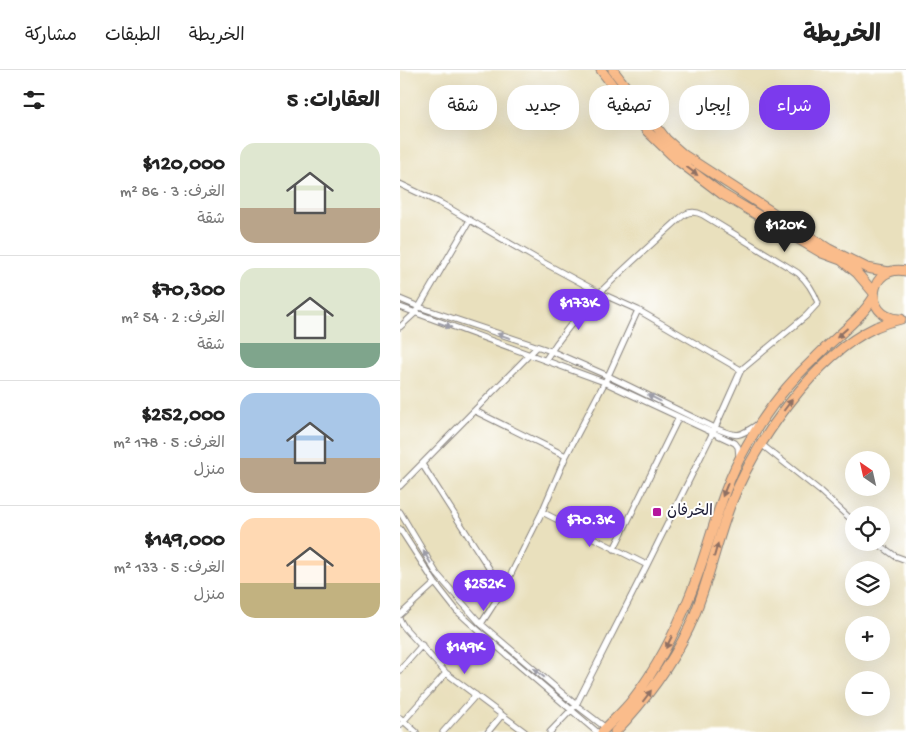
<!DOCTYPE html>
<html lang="ar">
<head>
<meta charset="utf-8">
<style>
  :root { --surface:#fff; --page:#f2f2f2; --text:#222; --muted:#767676; --line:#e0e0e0; --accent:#7c3aed }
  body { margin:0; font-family:"Gochi Hand","Playpen Sans Arabic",sans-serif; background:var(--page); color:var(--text); direction:rtl; height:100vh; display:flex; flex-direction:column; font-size:19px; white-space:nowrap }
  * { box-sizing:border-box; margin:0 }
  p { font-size:16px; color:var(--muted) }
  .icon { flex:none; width:28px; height:28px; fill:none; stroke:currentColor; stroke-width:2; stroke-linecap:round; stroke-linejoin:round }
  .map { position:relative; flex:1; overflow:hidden; direction:ltr }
  .panel { display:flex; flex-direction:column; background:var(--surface); width:400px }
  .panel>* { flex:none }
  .hud { position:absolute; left:15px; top:15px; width:415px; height:45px; direction:rtl; display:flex; gap:10px }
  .needle { width:32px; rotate:326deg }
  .tools { position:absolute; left:445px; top:381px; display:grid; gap:10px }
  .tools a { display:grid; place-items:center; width:45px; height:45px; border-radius:50%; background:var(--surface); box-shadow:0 5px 20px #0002; font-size:25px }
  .price { position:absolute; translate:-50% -42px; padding:0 11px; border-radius:18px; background:var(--accent); color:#fff; font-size:16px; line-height:32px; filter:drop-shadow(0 1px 2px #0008) }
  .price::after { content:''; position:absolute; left:50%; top:30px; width:15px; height:11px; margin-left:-8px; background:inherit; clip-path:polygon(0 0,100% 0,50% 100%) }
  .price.on { background:#222; color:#fff }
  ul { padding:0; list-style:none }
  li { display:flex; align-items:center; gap:15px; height:125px; padding:0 20px }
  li+li { border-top:1px solid var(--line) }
  li span { display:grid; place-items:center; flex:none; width:140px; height:100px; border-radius:15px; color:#555 }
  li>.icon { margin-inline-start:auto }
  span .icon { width:60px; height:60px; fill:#fffc; stroke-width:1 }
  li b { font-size:21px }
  h2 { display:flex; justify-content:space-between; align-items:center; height:60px; padding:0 20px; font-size:21px }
  .tag { padding:0 18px; border-radius:20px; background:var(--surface); box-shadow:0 5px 20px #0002; font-size:18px; line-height:45px }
  .tag.on { background:var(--accent); color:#fff }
  header { display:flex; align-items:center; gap:30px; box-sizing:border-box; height:70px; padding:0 25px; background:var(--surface); border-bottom:1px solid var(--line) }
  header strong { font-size:24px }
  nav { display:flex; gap:28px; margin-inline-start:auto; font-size:18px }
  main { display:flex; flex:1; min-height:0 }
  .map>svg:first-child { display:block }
</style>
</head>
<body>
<header>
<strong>الخريطة</strong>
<nav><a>الخريطة</a><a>الطبقات</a><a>مشاركة</a></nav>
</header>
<main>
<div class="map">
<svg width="506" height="662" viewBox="0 0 506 662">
  <rect width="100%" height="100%" fill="#fff"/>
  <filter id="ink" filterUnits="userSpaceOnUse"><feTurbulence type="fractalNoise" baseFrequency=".02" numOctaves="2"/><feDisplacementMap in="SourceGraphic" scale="10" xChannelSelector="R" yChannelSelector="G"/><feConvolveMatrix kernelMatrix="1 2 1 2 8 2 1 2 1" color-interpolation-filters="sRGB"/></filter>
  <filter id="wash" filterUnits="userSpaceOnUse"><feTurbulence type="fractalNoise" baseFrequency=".0096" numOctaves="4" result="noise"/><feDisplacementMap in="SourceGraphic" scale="20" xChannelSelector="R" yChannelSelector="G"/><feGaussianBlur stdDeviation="1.12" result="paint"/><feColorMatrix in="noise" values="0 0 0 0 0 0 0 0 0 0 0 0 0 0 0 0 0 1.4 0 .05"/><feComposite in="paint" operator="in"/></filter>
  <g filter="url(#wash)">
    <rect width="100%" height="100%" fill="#e9e0bd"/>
  </g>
  <g filter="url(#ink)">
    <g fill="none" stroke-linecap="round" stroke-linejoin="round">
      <defs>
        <path id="minor" d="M0 114 42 134 135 188 200 223 238 240 341 300
          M0 229 19 237 151 281 208 306 315 358C338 367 337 368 358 354
          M0 237 204 312 335 373 338 377 339 387
          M0 257 14 244 19 237 70 150
          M146 289C180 235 230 194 277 151 285 143 292 139 303 145L398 203C407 211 414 222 418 233L406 246 341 300 315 358 247 495 176 635 150 662
          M75 341 166 386
          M361 374 420 421 454 452
          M22 394 103 520
          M0 416 137 277
          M0 442 37 504 81 554 176 635 206 658
          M142 442 247 495
          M0 459 35 513 57 541 80 562 197 662
          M476 472 495 486 506 490
          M214 479 279 347
          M0 545 35 513
          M0 550 4 557 46 603 125 662
          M81 554 103 520 142 442 166 386 208 306 238 240
          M0 600 22 575
          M0 648 16 662
          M0 655 46 603
          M43 662 76 625
          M88 662 102 645"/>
        <path id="trunk" d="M499 249C461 247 469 193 506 201
          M202 662C212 651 224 641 233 629 258 597 276 561 291 523 311 473 319 423 347 375 365 343 387 314 414 289 434 268 459 251 474 227
          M215 662C245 631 270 597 289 558 307 519 315 476 330 436 354 374 414 286 476 257 483 254 492 251 501 249"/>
        <path id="motorway" d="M201 0 247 61 277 90 322 124 422 183 441 190 457 203 474 223
          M213 0 266 69 284 85 429 179 467 198 489 202"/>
      </defs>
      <use href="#minor" stroke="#86817c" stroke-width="7"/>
      <use href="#trunk" stroke="#86817c" stroke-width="11"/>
      <use href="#motorway" stroke="#86817c" stroke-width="11"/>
      <use href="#minor" stroke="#fff" stroke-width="5"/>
      <use href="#trunk" stroke="#fabc8b" stroke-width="9"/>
      <use href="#motorway" stroke="#fabc8b" stroke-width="9"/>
    </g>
    <defs><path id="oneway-solid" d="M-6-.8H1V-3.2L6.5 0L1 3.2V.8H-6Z" transform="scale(1.25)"/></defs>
    <g fill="#8e6f63">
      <use href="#oneway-solid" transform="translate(292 101) rotate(37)"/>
      <use href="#oneway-solid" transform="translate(442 263) rotate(138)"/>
      <use href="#oneway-solid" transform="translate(388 335) rotate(-53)"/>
      <use href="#oneway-solid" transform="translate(325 420) rotate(112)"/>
      <use href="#oneway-solid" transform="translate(316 480) rotate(-74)"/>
      <use href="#oneway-solid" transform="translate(269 572) rotate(116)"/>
      <use href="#oneway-solid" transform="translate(247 626) rotate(-53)"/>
    </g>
    <g fill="#9c9ca7">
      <use href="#oneway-solid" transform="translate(45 255) rotate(19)"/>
      <use href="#oneway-solid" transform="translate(104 266) rotate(-161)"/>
      <use href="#oneway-solid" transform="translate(254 328) rotate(-154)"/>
      <use href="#oneway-solid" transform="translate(27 487) rotate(-121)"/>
      <use href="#oneway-solid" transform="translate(139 603) rotate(-140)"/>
    </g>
  </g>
  <rect fill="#b5179e" stroke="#fff" stroke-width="2" x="252" y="437" width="10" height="10" rx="2.5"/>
  <g text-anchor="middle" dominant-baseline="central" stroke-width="4" stroke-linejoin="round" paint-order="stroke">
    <g font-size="16" fill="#22223b" stroke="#fff" text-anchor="start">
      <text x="267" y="442">الخرفان</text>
    </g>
  </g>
</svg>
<div class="tools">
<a><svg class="needle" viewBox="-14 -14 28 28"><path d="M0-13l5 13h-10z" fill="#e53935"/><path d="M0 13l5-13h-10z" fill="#767676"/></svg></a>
<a><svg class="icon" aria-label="locate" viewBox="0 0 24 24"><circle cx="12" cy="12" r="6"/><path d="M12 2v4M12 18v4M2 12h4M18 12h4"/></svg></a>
<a><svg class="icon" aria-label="layers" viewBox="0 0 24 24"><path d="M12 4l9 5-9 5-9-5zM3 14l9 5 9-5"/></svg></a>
<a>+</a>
<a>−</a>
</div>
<b class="price on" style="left:385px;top:183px">$120K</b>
<b class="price" style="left:179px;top:261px">$173K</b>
<b class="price" style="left:190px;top:478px">$70.3K</b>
<b class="price" style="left:84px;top:542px">$252K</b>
<b class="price" style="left:65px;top:605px">$149K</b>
<div class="hud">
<a class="tag on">شراء</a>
<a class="tag">إيجار</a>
<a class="tag">تصفية</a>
<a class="tag">جديد</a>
<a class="tag">شقة</a>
</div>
</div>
<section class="panel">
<h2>العقارات: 5<svg class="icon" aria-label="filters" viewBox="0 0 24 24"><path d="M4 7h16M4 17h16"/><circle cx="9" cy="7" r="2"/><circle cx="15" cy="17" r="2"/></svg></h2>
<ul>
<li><span style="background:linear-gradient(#dfe7d0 65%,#b9a48a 0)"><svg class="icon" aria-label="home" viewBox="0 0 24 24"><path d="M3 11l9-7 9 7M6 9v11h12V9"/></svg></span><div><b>$120,000</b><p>الغرف: 3 · 86 m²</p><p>شقة</p></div></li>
<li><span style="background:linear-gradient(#dfe7d0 75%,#7fa58c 0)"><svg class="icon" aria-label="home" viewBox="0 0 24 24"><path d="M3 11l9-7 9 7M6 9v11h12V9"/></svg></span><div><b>$70,300</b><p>الغرف: 2 · 54 m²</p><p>شقة</p></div></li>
<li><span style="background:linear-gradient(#a9c7e8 65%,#b9a48a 0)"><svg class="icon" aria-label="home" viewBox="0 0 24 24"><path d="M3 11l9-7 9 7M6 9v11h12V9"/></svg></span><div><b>$252,000</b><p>الغرف: 5 · 178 m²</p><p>منزل</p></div></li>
<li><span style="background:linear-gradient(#ffd9b3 65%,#c2b280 0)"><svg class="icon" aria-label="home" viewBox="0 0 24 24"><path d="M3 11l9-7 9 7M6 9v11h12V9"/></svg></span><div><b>$149,000</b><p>الغرف: 5 · 133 m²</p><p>منزل</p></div></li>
</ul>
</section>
</main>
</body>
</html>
